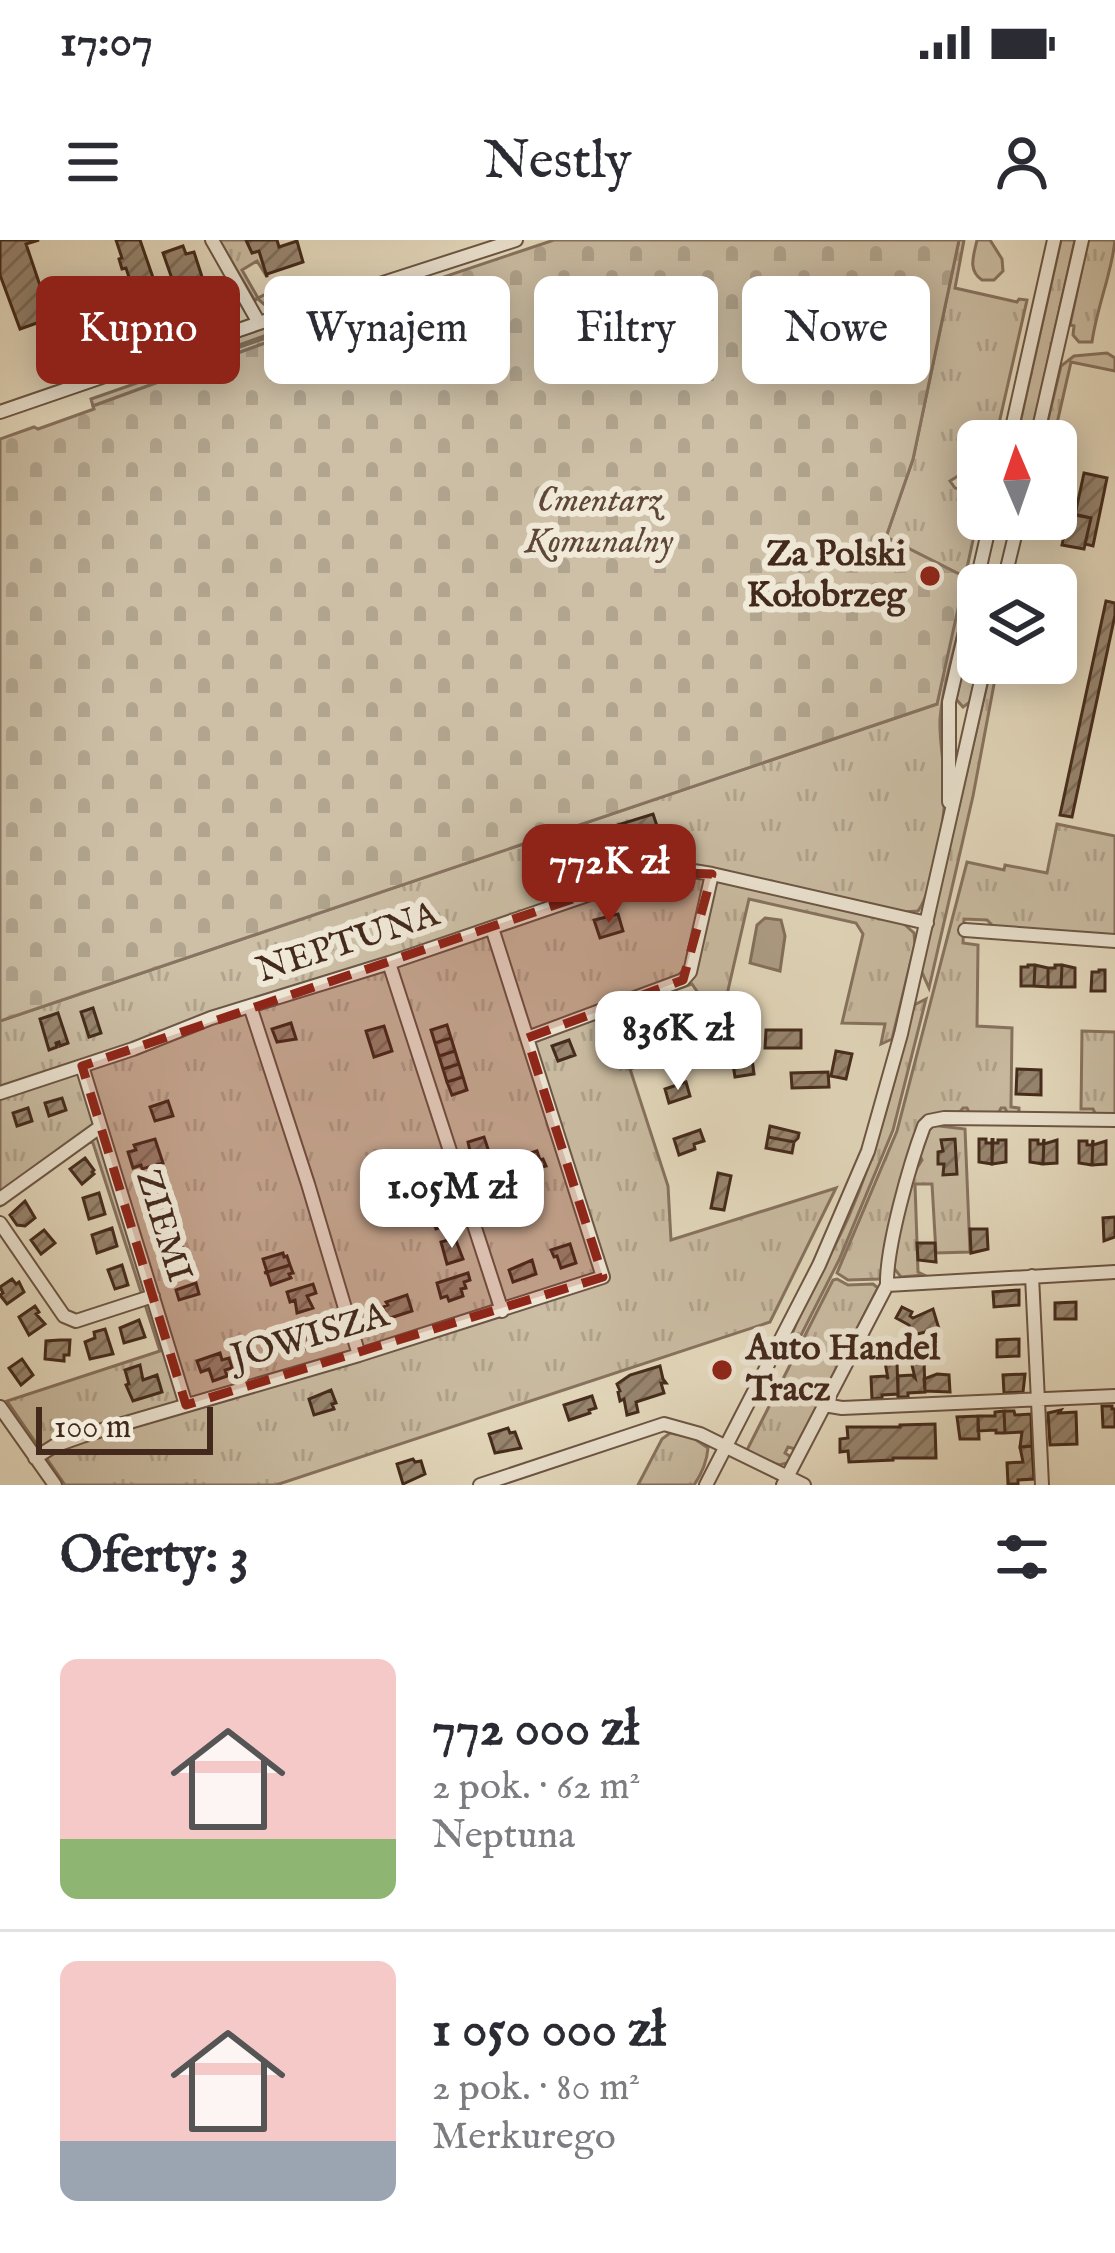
<!DOCTYPE html>
<html lang="pl">
<head>
<meta charset="utf-8">
<style>
  :root { --surface:#fff; --page:#f2f2f3; --text:#2b2b33; --muted:#7c7c81; --line:#e1e1e2; --accent:#8f2418 }
  body { margin:0; font-family:"IM FELL English",serif; background:var(--page); color:var(--text); height:100vh; display:flex; flex-direction:column; font-size:45px; white-space:nowrap }
  * { box-sizing:border-box; margin:0 }
  p { font-size:39px; color:var(--muted) }
  .icon { flex:none; width:66px; height:66px; fill:none; stroke:currentColor; stroke-width:2; stroke-linecap:round; stroke-linejoin:round }
  .map { position:relative; height:1245px; overflow:hidden }
  .sheet { display:flex; flex-direction:column; background:var(--surface); flex:1 }
  .sheet>* { flex:none }
  .hud { position:absolute; left:36px; top:36px; width:1044px; height:108px; display:flex; gap:24px }
  .needle { width:78px; rotate:358deg }
  .buttons { position:absolute; left:957px; top:180px; display:grid; gap:24px }
  .buttons a { display:grid; place-items:center; width:120px; height:120px; border-radius:18px; background:var(--surface); box-shadow:0 6px 30px #0003; font-size:60px }
  .scale { position:absolute; left:36px; bottom:30px; width:177px; box-sizing:border-box; padding-left:12px; border:6px solid #42291c; border-top:0; font-size:33px; line-height:42px; white-space:nowrap; color:#42291c; -webkit-text-stroke:9px #f1ead9; paint-order:stroke }
  .price { position:absolute; translate:-50% -102px; padding:0 27px; border-radius:24px; background:#fff; color:#222; font-size:39px; line-height:78px; filter:drop-shadow(0 3px 6px #0008) }
  .price::after { content:''; position:absolute; left:50%; top:72px; width:36px; height:27px; margin-left:-18px; background:inherit; clip-path:polygon(0 0,100% 0,50% 100%) }
  .price.selected { background:var(--accent); color:#fff }
  ul { padding:0; list-style:none }
  li { display:flex; align-items:center; gap:36px; height:300px; padding:0 60px }
  li+li { border-top:3px solid var(--line) }
  li span { display:grid; place-items:center; flex:none; width:336px; height:240px; border-radius:18px; color:#555 }
  li>.icon { margin-inline-start:auto }
  span .icon { width:144px; height:144px; fill:#fffc; stroke-width:1 }
  li b { font-size:51px }
  h2 { display:flex; justify-content:space-between; align-items:center; height:144px; padding:0 60px; font-size:51px }
  .tag { padding:0 42px; border-radius:18px; background:var(--surface); box-shadow:0 6px 30px #0003; font-size:42px; line-height:108px }
  .tag.selected { background:var(--accent); color:#fff }
  .status { display:flex; justify-content:space-between; align-items:center; height:84px; padding:0 60px; background:var(--surface); direction:ltr }
  .status svg { height:33px; fill:currentColor }
  header { display:flex; justify-content:space-between; align-items:center; height:156px; padding:0 60px; background:var(--surface); font-size:54px; font-weight:600 }
  .map>svg:first-child { display:block }
</style>
</head>
<body>
<div class="status"><b>17:07</b><svg viewBox="0 0 49 12"><path d="M0 12V9h3v3zM5 12V6h3v6zM10 12V3h3v9zM15 12V0h3v12zM26 1h20v11H26zM47 4h2v5h-2z"/></svg></div>
<header><svg class="icon" aria-label="menu" viewBox="0 0 24 24"><path d="M4 6h16M4 12h16M4 18h16"/></svg>Nestly<svg class="icon" aria-label="person" viewBox="0 0 24 24"><circle cx="12" cy="8" r="4"/><path d="M4 21q1-7 8-7t8 7"/></svg></header>
<div class="map">
<svg width="1115" height="1245" viewBox="0 0 1115 1245">
  <defs>
    <pattern id="grass-tufts" width="24" height="20" patternUnits="userSpaceOnUse" patternTransform="scale(3)"><rect width="24" height="20" fill="#cdc0a7"/><path d="M3 7l-1-3M5 7V3M7 7l1-3M15 17l-1-3M17 17v-4M19 17l1-3" fill="none" stroke="#b1a58f"/></pattern>
    <pattern id="cemetery-stones" width="16" height="16" patternUnits="userSpaceOnUse" patternTransform="scale(3)"><rect width="16" height="16" fill="#cdc0a7"/><path d="M2 7V4a2 2 0 0 1 4 0v3zM10 15v-3a2 2 0 0 1 4 0v3z" fill="#b1a58f"/></pattern>
    <pattern id="building-hatch" width="6" height="6" patternUnits="userSpaceOnUse" patternTransform="scale(3)"><rect width="6" height="6" fill="#998873"/><path d="M-1 1l2-2M0 6l6-6M5 7l2-2" fill="none" stroke="#7e6f5e"/></pattern>
  </defs>
  <rect width="100%" height="100%" fill="#e9dfc4"/>
  <filter id="stains"><feTurbulence type="fractalNoise" baseFrequency=".00167" numOctaves="4"/><feColorMatrix values="0 0 0 0 .2 0 0 0 0 .09 0 0 0 0 .02 0 0 0 .5 -.17"/></filter>
  <radialGradient id="worn" r=".72"><stop offset=".6" stop-color="#630" stop-opacity="0"/><stop offset="1" stop-color="#630" stop-opacity=".3"/></radialGradient>
  <path fill="url(#grass-tufts)" stroke="#887462" stroke-width="3" d="M219 0H246L252 13 259 11 267 37 257 21 242 30 258 58 266 54 269 58 289 51 295 55 265 65 257 58 255 61Z
    M959 0H964L955 48 1017 62 1019 59 1027 60 995 201H978V241L958 236 950 241 955 248 978 254V277L965 337 886 297 913 219Z
    M977 0H990L1002 19 1003 31 994 40H982C967 30 974 15 977 0Z
    M1061 0H1075L1030 201H1016Z
    M1088 0H1115C1112 33 1097 66 1092 102H1079L1073 95 1074 86 1070 85Z
    M374 52 375 56 228 109 226 101Z
    M372 61 361 68 93 166 91 159Z
    M1107 113 1115 118V131L1071 122 1053 201H1043L1061 126 1074 116Z
    M978 366 979 423 970 462 963 467 956 459Z
    M957 367 964 369C956 405 943 443 940 479 939 501 944 522 945 544 946 572 934 649 918 671L905 672 903 683 914 693 915 704 892 799 881 804 885 784 842 783 863 694 856 683 749 659 720 785 692 744 662 754 682 810 630 829 668 946 671 1000 836 948 770 1082 276 1245H65L7 1161 160 1111 93 903 85 901 0 966V781L937 464Z
    M992 423H998L973 556 929 748 921 730Z
    M1057 584 1115 596V696L995 688 987 680 964 679 963 703 978 705 977 786 1012 788 1011 867 1019 868V872L1008 874 1005 868H1001L998 874H970L967 868H963L959 873 934 874 924 879 902 943 880 1039 848 1040 837 1033 897 891 967 622 1004 630 1005 625 1047 633Z
    M926 759 893 890 839 1020 788 1121 784 1118C798 1068 828 1024 849 976 878 908 896 837 914 765Z
    M1082 791 1115 792V876L1096 875 1093 869H1081Z
    M931 885 965 889 970 1012 936 1013 932 944H915L918 1032 924 1035 901 1037 893 1027C900 996 904 944 922 920L920 916Z
    M837 1039 848 1045 873 1044 878 1048 795 1209 788 1207 785 1213 791 1217 787 1223 779 1225 746 1212 833 1040Z
    M670 1193 692 1197 708 1208C707 1221 703 1232 694 1245H638L662 1199Z"/>
  <path fill="url(#cemetery-stones)" stroke="#887462" stroke-width="3" d="M554 0H959L913 219 886 297 965 337 937 464 0 781V199L34 187 38 189 94 169 93 166 361 68 372 61Z"/>
  <path fill="#b0a18b" stroke="#84715f" stroke-width="3" d="M765 678 781 680 785 696 780 731 750 723 757 685Z"/>
  <path fill="url(#building-hatch)" stroke="#42291c" stroke-width="3" d="M0 0H39L26 4 51 78 20 89 0 35Z
    M116 0H140L158 52 150 54 151 57 136 59 126 28 122 29 119 19 122 18Z
    M246 0H277L279 7 297 1 303 22 267 34V37L259 11 252 13Z
    M183 6 186 14 194 12 204 43 197 45 204 66 184 73 163 13Z
    M162 68 166 78 115 95 111 85Z
    M1084 233 1107 238 1093 306 1085 304 1091 278 1075 275Z
    M1069 273 1091 278 1084 309 1062 305Z
    M1106 361 1115 363V375L1072 577 1060 575Z
    M653 574 658 589 634 597 637 608 616 615 608 588Z
    M618 674 623 691 600 698 594 680Z
    M1028 725H1035L1034 746H1021V727H1028Z
    M1035 725 1048 728V747L1034 746Z
    M1055 725H1062L1061 747H1048V728H1055Z
    M1062 725 1075 728V747H1061Z
    M1099 730H1105V751H1091L1092 732H1099Z
    M691 757 696 771 678 778 673 764Z
    M93 768 101 793 89 797 81 772Z
    M58 773 68 803 60 806 59 802 56 803 57 807 49 810 40 779Z
    M291 783 296 799 277 802 272 789Z
    M447 785 451 798 435 803 431 790Z
    M384 786 392 811 374 817 366 791Z
    M766 790H801V808H765Z
    M451 798 455 811 439 816 435 803Z
    M569 800 575 815 558 821 552 806Z
    M750 803 754 834 735 837 730 806Z
    M728 808 730 819 710 822 708 810Z
    M455 811 459 824 443 829 439 816Z
    M836 811 852 814 846 839 831 836Z
    M459 824 463 837 447 842 443 829Z
    M1017 829 1041 830V855L1016 854Z
    M828 832 829 847 792 848 791 833Z
    M463 837 467 850 452 855 447 842Z
    M686 842 690 856 669 863 665 849Z
    M62 858 66 870 49 876 45 863Z
    M168 861 173 876 155 881 150 867Z
    M28 868 32 881 17 886 13 873Z
    M770 886 799 893 798 898 794 902 768 897Z
    M700 890 704 901 694 904 695 909 679 915 674 899Z
    M484 897 490 915 472 920 468 902Z
    M768 897 794 902 792 913 766 908Z
    M992 898V924L979 922V899H986V903H992Z
    M993 898V903H998V900H1006V922L992 924Z
    M155 899 163 923 142 929 141 925 133 928 128 912 136 910 134 905Z
    M955 899 957 934 943 935 944 924H938V912L943 911 941 900Z
    M1044 899 1043 924 1030 922V900H1038V904H1043Z
    M1044 899V904L1057 900V923L1043 924Z
    M1093 900 1092 925 1079 923V901H1087V905H1092Z
    M1093 900V905L1106 901V924L1092 925Z
    M537 911 540 920 543 919 546 926 524 932 522 926 518 927 515 918Z
    M490 915 496 932 480 938 472 920Z
    M85 918 94 930 92 932 94 934 82 944 70 929Z
    M718 933 731 936 724 970 711 968Z
    M99 953 105 974 89 979 83 958Z
    M25 961 35 978 25 986 17 985 10 975Z
    M445 963 452 984 436 989 429 968Z
    M172 973 175 983 156 990 151 979Z
    M1115 977V997L1104 1001 1103 978Z
    M175 983 178 994 158 1000 156 990Z
    M112 988 117 1006 97 1013 92 995Z
    M970 989H987L988 1009 971 1013Z
    M44 990 55 1003 41 1014 31 1000Z
    M455 998 463 1019 447 1024 441 1002Z
    M917 1003H935L936 1022 918 1020Z
    M570 1004 576 1023 561 1028 557 1016 554 1017 551 1010Z
    M183 1008 186 1019 167 1025 163 1015Z
    M283 1013 284 1017 287 1016 290 1025 264 1033 267 1032 263 1019Z
    M186 1019 190 1029 169 1036 167 1025Z
    M532 1020 536 1034 513 1042 509 1030Z
    M122 1025 128 1045 115 1049 108 1030Z
    M290 1025 293 1033 289 1034 291 1038 271 1045 267 1032 264 1033Z
    M468 1033 470 1040 464 1042 466 1048 461 1049 463 1056 449 1061 447 1056 441 1058 437 1043Z
    M12 1039 16 1044 19 1042 24 1052 7 1064 0 1055 3 1053 0 1047Z
    M196 1043 199 1054 179 1060 176 1050Z
    M313 1044 316 1053 307 1056 313 1068 297 1073 295 1060 290 1062 287 1052Z
    M1019 1050V1065L994 1067 993 1052Z
    M407 1055 412 1071 387 1079 383 1067 388 1065 386 1062Z
    M1076 1062V1079H1055V1063Z
    M35 1066 39 1072 36 1074 45 1084 29 1095 19 1077Z
    M902 1067 912 1072 910 1076 913 1078 933 1069 939 1089 913 1095 909 1085 896 1078Z
    M139 1080 145 1097 124 1103 120 1088Z
    M322 1080 326 1090 316 1094 319 1104 304 1109 298 1088Z
    M105 1089 113 1114 90 1119 85 1102 95 1098 94 1092Z
    M1019 1099V1116L997 1117V1100Z
    M60 1100H70L69 1115H64V1121L45 1119 46 1101Z
    M220 1113 222 1120 229 1118 232 1128 225 1130 227 1136 213 1141 209 1129 201 1132 197 1121Z
    M22 1119 33 1135 21 1145 9 1128Z
    M924 1120 925 1152 908 1153V1157H898V1136L912 1135 915 1138 911 1121Z
    M885 1122H897L898 1154 882 1155V1158L872 1159 871 1137 886 1136 888 1139Z
    M140 1125 143 1140 157 1135 162 1152 133 1161 126 1145 129 1144 125 1130Z
    M660 1126 663 1139 666 1143H661L664 1153 636 1162 638 1172 627 1175 624 1159 620 1161 618 1152 620 1151 617 1144 630 1135Z
    M937 1134 949 1135 950 1152 925 1151 924 1139Z
    M1025 1134 1023 1152 1004 1153 1003 1135Z
    M331 1150 336 1163 332 1164 334 1169 314 1175 309 1159Z
    M592 1156 596 1168 589 1170 590 1173 569 1180 564 1165Z
    M1102 1166H1112V1169H1115V1187H1103Z
    M1061 1170 1059 1173 1076 1172 1077 1204 1050 1205 1048 1173Z
    M1004 1171H1014L1015 1175 1031 1174 1032 1206 1020 1207 1022 1192 1005 1193Z
    M1004 1171 1005 1193H996V1190L978 1191V1176H995V1172Z
    M978 1176 979 1199H960L957 1177Z
    M935 1184 936 1218H893V1220L849 1222 848 1211 840 1212V1199L848 1198 847 1187H900V1185Z
    M508 1188 510 1193 515 1192 521 1208 495 1213 489 1194Z
    M1032 1206 1034 1239 1018 1240V1244H1008L1007 1223 1023 1222 1020 1207Z
    M413 1219 415 1222 421 1221 425 1234 403 1244 397 1224Z"/>
  <g fill="none" stroke-linecap="round" stroke-linejoin="round">
    <defs>
      <path id="minor" d="M212 0 259 83
        M0 172 259 83 516 0
        M1009 201 1054 0
        M1036 201 1082 0
        M1003 345 1019 279
        M949 562V462L991 279
        M965 690 1115 701
        M389 723 502 1071
        M250 766 308 944 359 1115
        M527 798 683 740 690 732 712 634
        M82 826 186 1165
        M0 853 133 809 211 778 389 723 669 627 712 634 927 683
        M0 959 100 887
        M0 983 64 1076 76 1081 153 1056
        M1032 1036 1042 1245
        M887 1045 1115 1032
        M824 1165 842 1168 1115 1156
        M0 1167 55 1245
        M35 1218 54 1206 85 1195 359 1115 603 1037 492 688
        M480 1245 664 1184 700 1194 804 1245
        M706 1245 819 1025 868 911 901 794 985 423
        M783 1245 887 1045C886 1007 910 923 924 886L929 881 944 878 1115 880"/>
    </defs>
    <use href="#minor" stroke="#6c5646" stroke-width="16"/>
    <use href="#minor" stroke="#f1ead9" stroke-width="12"/>
  </g>
  <path fill="#8f2418" fill-opacity="0.2" stroke="#8f2418" stroke-width="9" stroke-dasharray="24 15" stroke-linejoin="round" d="M652 632 712 634 683 740 527 798 603 1037 186 1165 82 826Z"/>
  <g fill="#8f2418" stroke="#f1ead9" stroke-width="4.5">
    <circle cx="930" cy="336" r="12"/>
    <circle cx="722" cy="1130" r="12"/>
  </g>
  <g text-anchor="middle" dominant-baseline="central" stroke-width="12" stroke-linejoin="round" paint-order="stroke">
    <g font-size="36" font-style="italic" fill="#5e4738" stroke="#f1ead9">
      <text x="599" y="261">Cmentarz<tspan x="599" dy="41">Komunalny</tspan></text>
    </g>
    <g font-size="36" font-weight="bold" fill="#42291c" stroke="#f1ead9" text-anchor="end">
      <text x="906" y="315">Za Polski<tspan x="906" dy="41">Kołobrzeg</tspan></text>
      <text x="746" y="1109" text-anchor="start">Auto Handel<tspan x="746" dy="41">Tracz</tspan></text>
    </g>
    <g font-size="36" fill="#42291c" stroke="#f1ead9">
      <text transform="translate(348 703) rotate(-18)">NEPTUNA</text>
      <text transform="translate(163 986) rotate(73)">ZIEMI</text>
      <text transform="translate(310 1097) rotate(-16)">JOWISZA</text>
    </g>
  </g>
  <rect width="100%" height="100%" filter="url(#stains)"/>
  <rect width="100%" height="100%" fill="url(#worn)"/>
</svg>
<div class="buttons">
<a><svg class="needle" viewBox="-14 -14 28 28"><path d="M0-13l5 13h-10z" fill="#e53935"/><path d="M0 13l5-13h-10z" fill="#7c7c81"/></svg></a>
<a><svg class="icon" aria-label="layers" viewBox="0 0 24 24"><path d="M12 4l9 5-9 5-9-5zM3 14l9 5 9-5"/></svg></a>
</div>
<div class="scale">100 m</div>
<b class="price selected" style="left:609px;top:686px">772K zł</b>
<b class="price" style="left:678px;top:853px">836K zł</b>
<b class="price" style="left:452px;top:1011px">1.05M zł</b>
<div class="hud">
<a class="tag selected">Kupno</a>
<a class="tag">Wynajem</a>
<a class="tag">Filtry</a>
<a class="tag">Nowe</a>
</div>
</div>
<section class="sheet">
<h2>Oferty: 3<svg class="icon" aria-label="filters" viewBox="0 0 24 24"><path d="M4 7h16M4 17h16"/><circle cx="9" cy="7" r="2"/><circle cx="15" cy="17" r="2"/></svg></h2>
<ul>
<li><span style="background:linear-gradient(#f6c9c9 75%,#8fb573 0)"><svg class="icon" aria-label="home" viewBox="0 0 24 24"><path d="M3 11l9-7 9 7M6 9v11h12V9"/></svg></span><div><b>772 000 zł</b><p>2 pok. · 62 m²</p><p>Neptuna</p></div></li>
<li><span style="background:linear-gradient(#f6c9c9 75%,#9aa5b1 0)"><svg class="icon" aria-label="home" viewBox="0 0 24 24"><path d="M3 11l9-7 9 7M6 9v11h12V9"/></svg></span><div><b>1 050 000 zł</b><p>2 pok. · 80 m²</p><p>Merkurego</p></div></li>
</ul>
</section>
</body>
</html>
